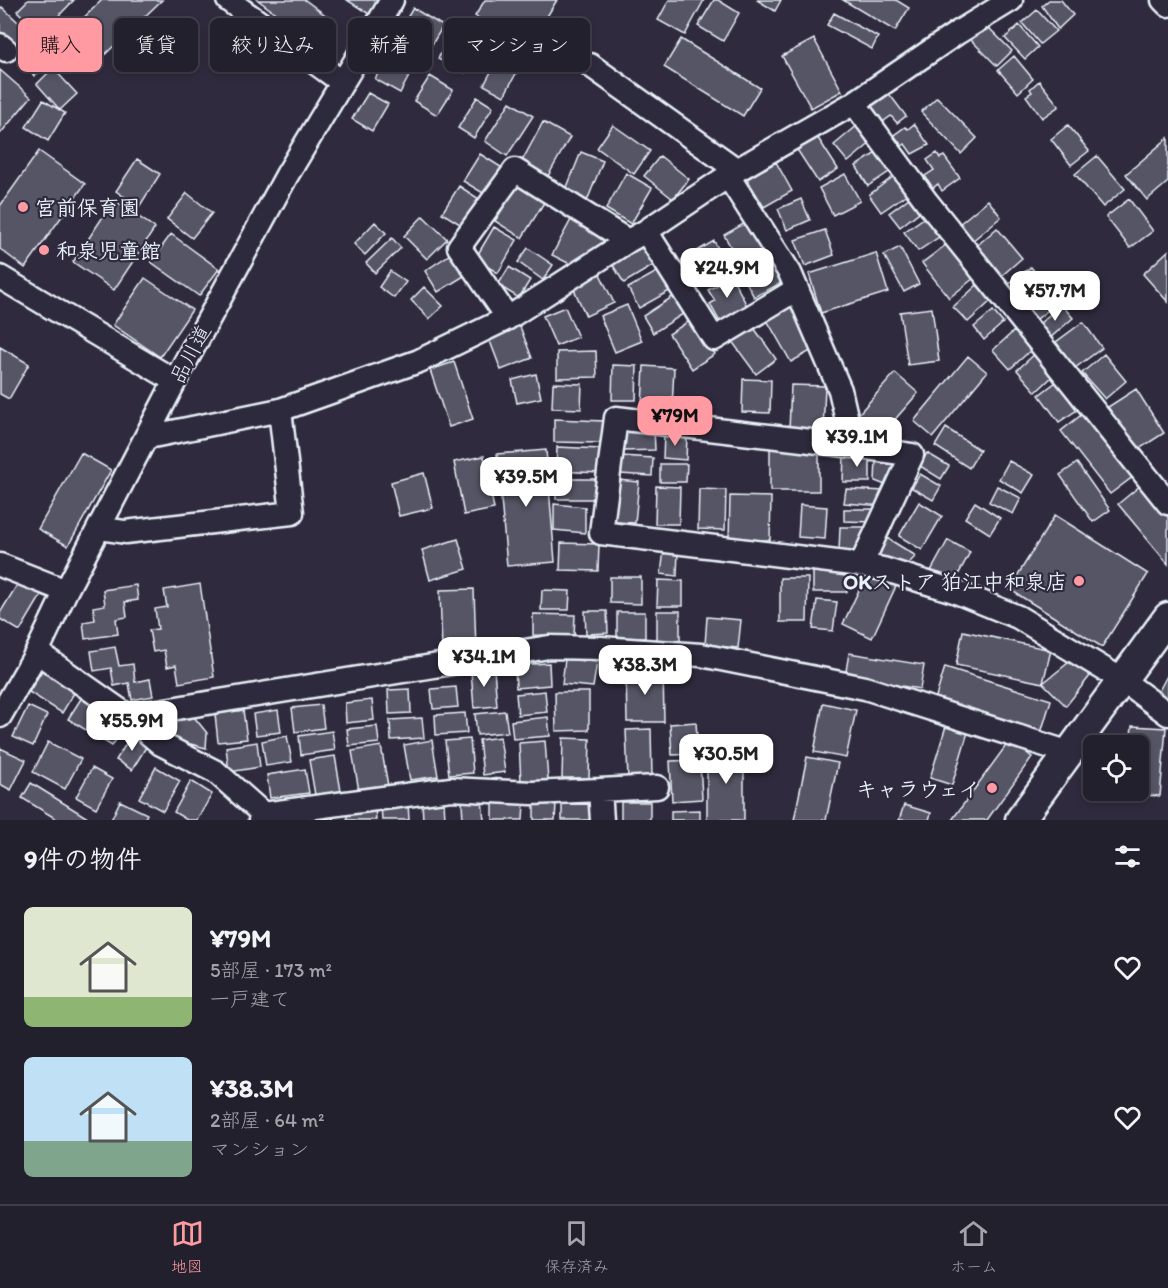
<!DOCTYPE html>
<html lang="ja">
<head>
<meta charset="utf-8">
<style>
  :root { --surface:#23202e; --page:#2f2d3a; --text:#f1f3f6; --muted:#a3a3aa; --line:#403e4a; --accent:#ff9aa2 }
  body { margin:0; font-family:Itim,"Klee One",sans-serif; background:var(--page); color:var(--text); height:100vh; display:flex; flex-direction:column; font-size:22px; white-space:nowrap }
  * { box-sizing:border-box; margin:0 }
  p { font-size:20px; color:var(--muted) }
  .icon { flex:none; width:33px; height:33px; fill:none; stroke:currentColor; stroke-width:2; stroke-linecap:round; stroke-linejoin:round }
  .map { position:relative; height:820px; overflow:hidden }
  .sheet { display:flex; flex-direction:column; background:var(--surface); flex:1 }
  .sheet>* { flex:none }
  .hud { position:absolute; left:18px; top:18px; width:600px; height:54px; display:flex; gap:12px }
  .fabs { position:absolute; left:1083px; top:735px; display:grid; gap:12px }
  .fabs a { display:grid; place-items:center; width:66px; height:66px; border-radius:9px; background:var(--surface); box-shadow:0 3px 9px #0003,0 0 0 2px var(--line); font-size:30px }
  .price { position:absolute; translate:-50% -51px; padding:0 14px; border-radius:12px; background:#fff; color:#222; font-size:20px; line-height:39px; filter:drop-shadow(0 2px 3px #0008) }
  .price::after { content:''; position:absolute; left:50%; top:36px; width:18px; height:14px; margin-left:-9px; background:inherit; clip-path:polygon(0 0,100% 0,50% 100%) }
  .price.current { background:var(--accent); color:#111 }
  ul { padding:0; list-style:none }
  li { display:flex; align-items:center; gap:18px; height:150px; padding:0 24px }
  li span { display:grid; place-items:center; flex:none; width:168px; height:120px; border-radius:9px; color:#555 }
  li>.icon { margin-inline-start:auto }
  span .icon { width:72px; height:72px; fill:#fffc; stroke-width:1 }
  li b { font-size:26px }
  h2 { display:flex; justify-content:space-between; align-items:center; height:72px; padding:0 24px; font-size:26px }
  .chip { padding:0 21px; border-radius:9px; background:var(--surface); box-shadow:0 3px 9px #0003,0 0 0 2px var(--line); font-size:21px; line-height:54px }
  .chip.current { background:var(--accent); color:#111 }
  .tab-bar { display:flex; justify-content:space-around; align-items:center; height:84px; border-top:2px solid var(--line); background:var(--surface); font-size:16px; color:var(--muted) }
  .tab-bar a { display:grid; justify-items:center; gap:3px }
  .tab-bar .current { color:var(--accent) }
  .map>svg:first-child { display:block }
</style>
</head>
<body>
<div class="map">
<svg width="1168" height="820" viewBox="0 0 1168 820">
  <rect width="100%" height="100%" fill="#2f2a3d"/>
  <filter id="ink" filterUnits="userSpaceOnUse"><feTurbulence type="fractalNoise" baseFrequency=".0167" numOctaves="2"/><feDisplacementMap in="SourceGraphic" scale="12" xChannelSelector="R" yChannelSelector="G"/><feConvolveMatrix kernelMatrix="1 2 1 2 8 2 1 2 1" color-interpolation-filters="sRGB"/></filter>
  <g filter="url(#ink)">
    <path fill="#575565" stroke="#e8f1f8" stroke-width="1.5" d="M28 0H74L41 34 17 11Z
      M102 0H162L95 64 67 34Z
      M258 0H305L336 23 319 46Z
      M347 0H378L369 14Z
      M485 0H557L528 48 475 16Z
      M669 0H704L685 35 658 20Z
      M714 0H718L739 13 723 41 698 26Z
      M757 0H781L775 11Z
      M843 0H896L909 8 895 31Z
      M1049 0H1061L1073 15 1058 29 1042 6Z
      M2 7 32 35 17 51 0 36V10Z
      M413 8 443 26 428 51 398 33Z
      M1037 10 1056 31 1040 44 1022 23Z
      M834 13 878 37 872 49 827 25Z
      M455 24 483 39 465 73 438 59Z
      M986 25 1012 51 997 66 971 40Z
      M1019 25 1038 47 1025 59 1005 38Z
      M681 39 760 88 743 116 664 67Z
      M814 39 842 91 811 108 782 56Z
      M32 40 50 64 34 76 16 52Z
      M390 51 415 65 400 93 375 79Z
      M501 53 521 64 504 96 484 85Z
      M1014 56 1033 79 1018 93 998 70Z
      M53 68 77 94 60 110 37 84Z
      M0 70 31 97 0 134Z
      M430 76 453 90 437 115 414 101Z
      M1039 81 1059 106 1042 118 1026 96 1032 92 1030 89Z
      M887 91 906 116 897 123 891 116 880 124 867 106Z
      M368 93 388 104 372 131 352 119Z
      M477 97 493 107 474 138 458 128Z
      M937 97 977 138 961 154 921 112Z
      M43 100 65 113 48 141 26 127Z
      M510 102 533 116 507 156 485 141Z
      M543 122 570 137 548 176 522 161Z
      M914 124 929 145 912 154 905 144 902 146 894 135 905 127 908 129Z
      M613 125 650 151 634 174 597 148Z
      M858 125 872 142 848 162 834 145Z
      M1068 125 1089 151 1071 165 1051 139Z
      M816 135 838 169 818 182 796 148Z
      M1168 138V182L1147 200 1126 174Z
      M39 151 85 184 25 268 0 249V206Z
      M879 151 892 170 868 186 856 166Z
      M581 152 603 161 587 201 565 192Z
      M937 153 940 158 944 156 960 178 942 191 938 184 933 188 925 176 934 170 927 160Z
      M480 154 504 169 488 196 463 181Z
      M660 156 689 179 673 199 644 176Z
      M1097 156 1125 189 1103 207 1075 174Z
      M137 159 160 174 139 207 116 191Z
      M776 162 792 191 764 207 747 179Z
      M626 173 652 188 631 224 606 209Z
      M845 174 860 201 833 215 819 188Z
      M894 176 907 194 881 212 869 195Z
      M518 184 545 201 522 238 495 221Z
      M459 186 479 199 463 226 442 213Z
      M187 193 212 213 192 238 167 219Z
      M913 195 923 209 900 227 889 213Z
      M801 199 810 220 787 230 778 209Z
      M1129 199 1153 231 1130 248 1106 217Z
      M114 200 155 228 114 290 73 262Z
      M988 200 1001 217 971 242 958 225Z
      M928 215 942 235 918 251 904 232Z
      M423 216 447 239 427 259 404 236Z
      M572 218 606 235 594 259 585 254 578 268 552 255Z
      M375 222 386 233 365 255 354 244Z
      M747 222 763 250 740 263 724 235Z
      M494 227 517 240 498 273 475 259Z
      M997 228 1022 258 998 279 973 249Z
      M825 230 834 255 805 266 795 240Z
      M171 234 219 269 199 296 151 262Z
      M392 238 401 248 375 273 366 263Z
      M714 241 730 270 709 282 703 272 692 278 682 260Z
      M641 244 654 265 624 283 611 262Z
      M947 244 974 278 949 298 922 263Z
      M900 247 919 284 904 292 884 255Z
      M528 248 553 265 543 280 518 262Z
      M455 251 469 273 438 292 425 271Z
      M1168 251V302L1143 274Z
      M876 253 888 292 821 313 809 274Z
      M767 256 781 283 754 297 740 270Z
      M509 267 530 280 519 298 498 285Z
      M1031 267 1045 285 1020 304 1006 286Z
      M662 269 673 289 639 308 628 288Z
      M390 271 406 282 394 298 379 287Z
      M599 272 614 303 586 316 572 285Z
      M732 277 747 306 720 322 710 304 715 301 708 290Z
      M145 278 192 310 160 357 113 325Z
      M977 285 991 301 968 322 953 307Z
      M424 287 443 306 429 319 411 300Z
      M1050 288 1060 301 1033 322 1023 310Z
      M680 292 691 309 653 333 643 316Z
      M1061 304 1073 318 1049 339 1037 326Z
      M627 305 642 341 615 352 600 316Z
      M792 306 816 348 791 362 767 320Z
      M565 307 578 337 556 346 543 316Z
      M932 308 939 361 908 365 900 312Z
      M993 311 1003 323 984 340 974 327Z
      M692 319 715 354 692 369 669 334Z
      M1083 322 1102 348 1075 368 1056 342Z
      M519 324 532 358 501 370 488 336Z
      M752 325 776 359 756 374 731 340Z
      M1014 331 1031 350 1010 369 993 350Z
      M0 347 29 364 9 399 0 394Z
      M596 351 597 377 557 378V352Z
      M1036 353 1055 374 1036 392 1017 370Z
      M1104 354 1126 381 1105 399 1082 373Z
      M968 356 987 372 933 437 914 421Z
      M454 362 473 419 449 427 430 370Z
      M613 365 637 366 636 400H612Z
      M644 366 674 368 672 408 642 406Z
      M895 373 918 393 878 439 855 418Z
      M536 374 541 398 517 403 512 380Z
      M743 379 771 380 770 413 742 412Z
      M1056 382 1077 410 1059 422 1039 395Z
      M553 383 582 384 581 409 552 408Z
      M791 385 825 386 823 431 789 430Z
      M1136 389 1164 433 1136 451 1108 407Z
      M1085 412 1134 476 1110 494 1061 431Z
      M554 419 604 421 603 443 554 442Z
      M622 428H654L655 450 623 451Z
      M946 428 980 450 969 468 935 446Z
      M664 435 687 436 686 460 663 458Z
      M557 447 601 449 600 473 556 471Z
      M819 447V491H770V448Z
      M546 450 555 562 507 566 497 454Z
      M81 453 111 470 68 546 38 529Z
      M927 453 949 466 941 479 920 466Z
      M844 454H870V482H843Z
      M484 456 494 509 464 515 454 462Z
      M621 456 653 458 652 476 620 474Z
      M876 459 898 465 888 486 875 481Z
      M1009 461 1034 475 1023 493 999 479Z
      M1077 463 1110 510 1093 522 1060 475Z
      M660 464H687L686 482H660Z
      M424 473 433 508 399 516 391 482Z
      M920 474 941 486 933 500 912 488Z
      M556 479H596V499H556Z
      M618 480 639 482 635 523 615 522Z
      M1141 485 1168 517V564L1118 504Z
      M656 486 680 487 679 524H655Z
      M997 486 1021 498 1013 514 989 502Z
      M699 489 726 490 725 530 698 529Z
      M846 489 885 491 884 506 844 503Z
      M730 496 771 497 770 540H729Z
      M919 502 942 516 922 550 899 536Z
      M975 502 1000 518 990 534 965 518Z
      M554 504 585 507V533L554 530Z
      M800 505 827 507 825 539 798 537Z
      M844 509H874L873 522 844 521Z
      M1055 515 1148 574 1102 647 1009 589Z
      M840 527H866L854 551 839 552Z
      M887 538 916 556 907 565 876 557Z
      M458 539 467 569 430 580 422 550Z
      M948 540 970 552 954 583 931 571Z
      M561 543 599 544 598 571 560 570Z
      M664 550 678 551 677 576 661 574Z
      M813 567H847V592H813Z
      M867 573 896 586 872 638 843 624Z
      M610 577H641V604L610 603Z
      M780 578H808L807 622H780Z
      M20 580 42 594 20 631 0 619V613Z
      M658 580 683 581V606H657Z
      M200 584 214 677 179 683 176 665 167 667 164 650 153 652 149 630 158 629 155 609 167 607 164 590Z
      M136 585 138 600 125 602 127 617 116 619 118 634 85 639 83 622 95 620 93 607 105 605 103 590Z
      M474 589 476 649 442 650 440 590Z
      M542 590 570 591 569 610H541Z
      M817 600 837 602 833 631 813 629Z
      M585 611H607L608 633 586 634Z
      M657 611H680V641H657Z
      M617 612H645V638H617Z
      M533 614 575 615 574 636 533 635Z
      M707 617 741 620 738 648 705 645Z
      M963 631 1051 650 1043 683 956 665Z
      M115 647 119 666 133 664 135 682 150 679 153 696 132 700 129 683 114 686 111 668 94 671 91 651Z
      M849 653 924 665 920 689 845 677Z
      M565 659 597 662 593 687 562 684Z
      M1073 659 1090 676 1066 706 1043 683Z
      M549 663 550 685 516 688 515 665Z
      M44 667 77 688 62 713 29 692Z
      M945 667 1051 700 1041 733 935 700Z
      M494 669 497 706 474 708 471 671Z
      M663 670 664 722H627L626 671Z
      M1168 674V708L1154 700Z
      M456 687 458 707 433 709 431 689Z
      M410 689 411 713 389 714 388 690Z
      M545 691 547 712 518 715 516 694Z
      M555 692H589V730L556 731Z
      M84 694 128 721 112 746 68 719Z
      M372 700 374 720 346 723 345 703Z
      M823 703 856 710 846 758 814 752Z
      M321 705 324 728 295 732 292 708Z
      M28 706 47 715 33 746 13 737Z
      M243 710 247 739 218 742 215 714Z
      M278 710 281 732 256 735 253 714Z
      M505 711 508 732 477 735 475 714Z
      M465 713 467 733 436 735 435 715Z
      M194 717 207 733 206 748 171 739 167 719Z
      M548 717 550 736 513 739 511 721Z
      M422 718 424 738 391 740 390 720Z
      M696 722 698 754 672 755 670 724Z
      M377 726 379 743 349 746 347 729Z
      M946 726 968 732 952 785 930 778Z
      M1132 726 1166 728 1160 796 1126 794 1127 790H1138V746H1130Z
      M651 729 652 777 628 778 626 730Z
      M332 731 335 750 301 755 299 736Z
      M132 734 148 744 132 770 116 760Z
      M287 736 292 762 266 766 262 741Z
      M500 737 505 772 483 775 479 740Z
      M563 738 590 739 589 778H562Z
      M470 739 473 773 449 775 445 741Z
      M432 740 438 776 410 780 404 745Z
      M1010 740 1032 757 987 820H952Z
      M545 741 548 780 521 782 519 743Z
      M48 742 81 759 65 789 33 772Z
      M257 742 260 767 229 772 226 747Z
      M381 746 388 786 359 791 352 751Z
      M0 748 26 760 11 790 0 784Z
      M744 749V820H707V750Z
      M335 756 341 791 315 795 309 760Z
      M807 757 838 763 826 820H794Z
      M700 760 702 799 672 801 670 761Z
      M156 767 180 781 163 811 139 798Z
      M92 768 112 779 96 808 76 797Z
      M305 769 309 793 270 798 267 775Z
      M191 781 212 794 197 820H187L174 812Z
      M31 783 91 820H58L22 798Z
      M444 800 445 820H423L422 801Z
      M482 800 484 820H463L462 802Z
      M120 801 147 814 144 820H111Z
      M493 801 524 802 523 820H493Z
      M621 802H650V820H621Z
      M408 803 409 820H382L381 805Z
      M562 803H594L593 820H562Z
      M534 804H556L555 820H534Z
      M904 805 931 813 929 820H899Z
      M375 808 376 820H347V810Z
      M700 810V820H671V811Z
      M333 814V820H309V816Z"/>
    <g fill="none" stroke-linecap="round" stroke-linejoin="round">
      <defs>
        <path id="minor" d="M228 0 342 82
          M1163 0 1168 5
          M0 45 6 50
          M590 65 737 170
          M854 103 927 202 1168 503
          M728 176 790 273 840 390 853 446
          M646 231 714 339 797 289
          M0 277 175 381
          M508 318 459 247 515 170 628 241
          M148 437 280 410 419 361 508 318 628 241 646 231 737 170 854 103 957 33 1011 0
          M99 528 125 532 292 513 280 410
          M0 565 66 591
          M861 565 912 455 853 446 616 418 601 533 861 565 883 569 954 591 1018 617 1122 680 1168 714
          M37 652 128 716 549 647 601 648 701 655 865 688 1070 753
          M0 716 37 652 66 591 175 381 287 175 392 0
          M128 716 161 744 216 772 270 820
          M600 790 657 787
          M260 820 263 814 451 789 532 793 600 790 602 820"/>
        <path id="major" d="M1020 820 1168 617"/>
      </defs>
      <use href="#minor" stroke="#e8f1f8" stroke-width="27"/>
      <use href="#major" stroke="#e8f1f8" stroke-width="33"/>
      <use href="#minor" stroke="#2f2a3d" stroke-width="22"/>
      <use href="#major" stroke="#2f2a3d" stroke-width="28"/>
    </g>
  </g>
  <g fill="#ff9aa2" stroke="#2f2a3d" stroke-width="2">
    <circle cx="23" cy="207" r="6"/>
    <circle cx="44" cy="250" r="6"/>
    <circle cx="1079" cy="581" r="6"/>
    <circle cx="992" cy="788" r="6"/>
  </g>
  <g text-anchor="middle" dominant-baseline="central" stroke-width="4.5" stroke-linejoin="round" paint-order="stroke">
    <g font-size="21" font-weight="bold" fill="#e8f1f8" stroke="#2f2a3d" text-anchor="start">
      <text x="35" y="207">宮前保育園</text>
      <text x="56" y="250">和泉児童館</text>
      <text x="1067" y="581" text-anchor="end">OKストア 狛江中和泉店</text>
      <text x="980" y="788" text-anchor="end">キャラウェイ</text>
    </g>
    <g font-size="21" fill="#e8f1f8" stroke="#2f2a3d">
      <text transform="translate(190 354) rotate(-62)">品川道</text>
    </g>
  </g>
</svg>
<div class="fabs">
<a><svg class="icon" aria-label="locate" viewBox="0 0 24 24"><circle cx="12" cy="12" r="6"/><path d="M12 2v4M12 18v4M2 12h4M18 12h4"/></svg></a>
</div>
<b class="price" style="left:727px;top:299px">¥24.9M</b>
<b class="price" style="left:1055px;top:322px">¥57.7M</b>
<b class="price current" style="left:675px;top:447px">¥79M</b>
<b class="price" style="left:857px;top:468px">¥39.1M</b>
<b class="price" style="left:526px;top:508px">¥39.5M</b>
<b class="price" style="left:484px;top:688px">¥34.1M</b>
<b class="price" style="left:645px;top:696px">¥38.3M</b>
<b class="price" style="left:132px;top:752px">¥55.9M</b>
<b class="price" style="left:726px;top:785px">¥30.5M</b>
<div class="hud">
<a class="chip current">購入</a>
<a class="chip">賃貸</a>
<a class="chip">絞り込み</a>
<a class="chip">新着</a>
<a class="chip">マンション</a>
</div>
</div>
<section class="sheet">
<h2>9件の物件<svg class="icon" aria-label="filters" viewBox="0 0 24 24"><path d="M4 7h16M4 17h16"/><circle cx="9" cy="7" r="2"/><circle cx="15" cy="17" r="2"/></svg></h2>
<ul>
<li><span style="background:linear-gradient(#dfe7d0 75%,#8fb573 0)"><svg class="icon" aria-label="home" viewBox="0 0 24 24"><path d="M3 11l9-7 9 7M6 9v11h12V9"/></svg></span><div><b>¥79M</b><p>5部屋 · 173 m²</p><p>一戸建て</p></div><svg class="icon" aria-label="heart" viewBox="0 0 24 24"><path d="M12 20l-8-8c-3-5 5-10 8-4 3-6 11-1 8 4z"/></svg></li>
<li><span style="background:linear-gradient(#bfe0f5 70%,#7fa58c 0)"><svg class="icon" aria-label="home" viewBox="0 0 24 24"><path d="M3 11l9-7 9 7M6 9v11h12V9"/></svg></span><div><b>¥38.3M</b><p>2部屋 · 64 m²</p><p>マンション</p></div><svg class="icon" aria-label="heart" viewBox="0 0 24 24"><path d="M12 20l-8-8c-3-5 5-10 8-4 3-6 11-1 8 4z"/></svg></li>
</ul>
</section>
<nav class="tab-bar">
<a class="current"><svg class="icon" aria-label="map" viewBox="0 0 24 24"><path d="M3 6l6-2 6 2 6-2v14l-6 2-6-2-6 2zM9 4v14M15 6v14"/></svg>地図</a>
<a><svg class="icon" aria-label="saved" viewBox="0 0 24 24"><path d="M7 4h10v16l-5-4-5 4z"/></svg>保存済み</a>
<a><svg class="icon" aria-label="home" viewBox="0 0 24 24"><path d="M3 11l9-7 9 7M6 9v11h12V9"/></svg>ホーム</a>
</nav>
</body>
</html>
